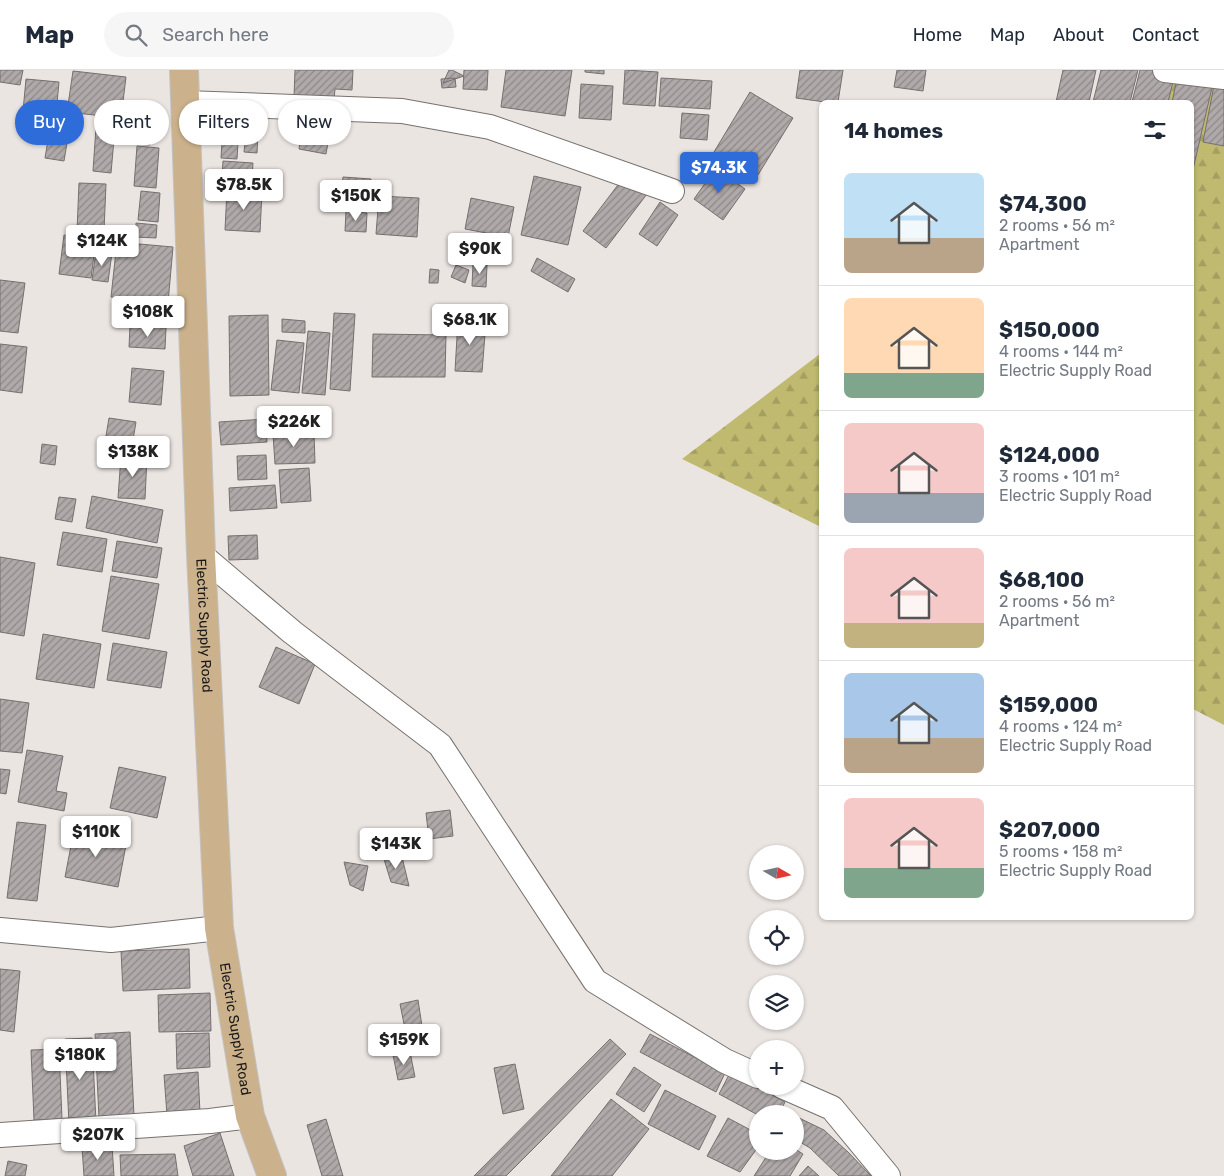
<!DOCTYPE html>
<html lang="en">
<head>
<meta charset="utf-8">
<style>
  :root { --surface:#fff; --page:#f6f6f7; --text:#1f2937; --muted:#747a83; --line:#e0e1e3; --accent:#2e6cd9 }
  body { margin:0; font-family:Rubik,sans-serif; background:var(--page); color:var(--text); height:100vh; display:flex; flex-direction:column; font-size:19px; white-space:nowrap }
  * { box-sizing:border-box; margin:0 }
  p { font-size:16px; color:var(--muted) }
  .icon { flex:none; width:28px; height:28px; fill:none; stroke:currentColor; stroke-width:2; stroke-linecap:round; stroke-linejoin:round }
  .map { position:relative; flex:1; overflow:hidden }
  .panel { position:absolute; left:819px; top:30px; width:375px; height:820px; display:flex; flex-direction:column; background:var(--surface); border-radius:8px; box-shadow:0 1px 4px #0004 }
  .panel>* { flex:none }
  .guide { position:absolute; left:15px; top:30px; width:475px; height:45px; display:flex; gap:10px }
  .needle { width:32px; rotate:99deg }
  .fabs { position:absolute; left:749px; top:775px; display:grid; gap:10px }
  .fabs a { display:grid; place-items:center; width:55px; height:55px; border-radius:50%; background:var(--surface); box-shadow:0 1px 4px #0004; font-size:25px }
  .price { position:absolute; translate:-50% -42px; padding:0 11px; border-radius:5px; background:#fff; color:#222; font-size:16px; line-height:32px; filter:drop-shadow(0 1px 2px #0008) }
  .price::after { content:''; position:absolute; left:50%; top:30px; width:15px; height:11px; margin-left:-8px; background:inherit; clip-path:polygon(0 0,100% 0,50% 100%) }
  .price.active { background:var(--accent); color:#fff }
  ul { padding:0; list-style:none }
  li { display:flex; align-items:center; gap:15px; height:125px; padding:0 25px }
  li+li { border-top:1px solid var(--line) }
  li span { display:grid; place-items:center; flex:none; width:140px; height:100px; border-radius:8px; color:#555 }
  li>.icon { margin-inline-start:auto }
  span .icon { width:60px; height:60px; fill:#fffc; stroke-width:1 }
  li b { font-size:21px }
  h2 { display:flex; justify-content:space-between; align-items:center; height:60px; padding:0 25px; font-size:21px }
  .tag { padding:0 18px; border-radius:22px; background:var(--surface); box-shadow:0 1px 4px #0004; font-size:18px; line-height:45px }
  .tag.active { background:var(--accent); color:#fff }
  header { display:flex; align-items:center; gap:30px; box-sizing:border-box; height:70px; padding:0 25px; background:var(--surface); border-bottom:1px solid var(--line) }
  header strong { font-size:24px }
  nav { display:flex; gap:28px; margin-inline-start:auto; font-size:18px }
  .search { width:350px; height:45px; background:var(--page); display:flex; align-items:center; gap:12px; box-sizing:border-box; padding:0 18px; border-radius:28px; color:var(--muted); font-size:19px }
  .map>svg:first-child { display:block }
</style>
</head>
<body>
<header>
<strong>Map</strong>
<div class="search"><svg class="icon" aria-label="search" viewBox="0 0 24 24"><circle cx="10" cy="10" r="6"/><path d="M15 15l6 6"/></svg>Search here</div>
<nav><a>Home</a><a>Map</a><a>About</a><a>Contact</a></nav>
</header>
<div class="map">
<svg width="1224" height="1106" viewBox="0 0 1224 1106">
  <defs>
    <pattern id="forest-firs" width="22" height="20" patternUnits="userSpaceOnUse" patternTransform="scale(1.25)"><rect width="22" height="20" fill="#bfba70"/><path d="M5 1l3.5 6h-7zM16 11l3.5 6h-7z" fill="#a49f60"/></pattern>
    <pattern id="building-hatch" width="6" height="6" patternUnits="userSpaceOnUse" patternTransform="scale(1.25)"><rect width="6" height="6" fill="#b0a9a9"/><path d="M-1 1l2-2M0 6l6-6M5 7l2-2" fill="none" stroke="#8e8989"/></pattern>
  </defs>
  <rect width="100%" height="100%" fill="#ebe5e2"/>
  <path fill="url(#forest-firs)" d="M1191 0H1224V655L1191 638V32H1148Z
    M821 283V457L682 389Z"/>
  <path fill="url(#building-hatch)" stroke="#766f6f" d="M0 0H23L20 15 0 12Z
    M295 0H353L352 20 335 19 334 29 294 27Z
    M449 0H452L464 6 443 13Z
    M464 0H488L487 20 463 19Z
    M506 0H572L565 46 501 37Z
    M585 0H604V4L585 2Z
    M625 0 658 2 655 36 623 34Z
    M800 0H843L838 32H825L796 28Z
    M897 0H926L923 21 894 17Z
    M1063 0H1096L1089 32H1056Z
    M1101 0H1138L1130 32H1093Z
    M1140 0H1176L1168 32H1132Z
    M1179 0H1216L1191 108V32H1172Z
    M1217 0H1224V76L1203 72Z
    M73 1 126 7 121 48 67 42Z
    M455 8 456 17 442 18 441 9Z
    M661 8 712 11 710 39 659 36Z
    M26 9 59 12 56 44 23 41Z
    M581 14 613 16 611 50 579 48Z
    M750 22 793 48 753 113 711 87Z
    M682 43 709 45 707 70 680 68Z
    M119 54 152 57 150 75 118 73Z
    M223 55 239 56 237 89 221 88Z
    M96 57 115 58 111 103 93 101Z
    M302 58 330 62 326 84 299 79Z
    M246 62 258 63 257 83 244 82Z
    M48 70 67 73 64 91 45 88Z
    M137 76 159 78 156 118 134 116Z
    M223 91 253 93 252 109 222 107Z
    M716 98 745 119 723 150 694 129Z
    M627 103 650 120 606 178 583 161Z
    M534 106 581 117 568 175 521 165Z
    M343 107 371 109 369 139 340 137Z
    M79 113 106 114 104 161H77Z
    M227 120 262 122 260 162 225 160Z
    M141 121 160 123 158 152 138 150Z
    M379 126 419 128 417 167 376 164Z
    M471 128 514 137 508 167 465 159Z
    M660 132 678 145 657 176 639 164Z
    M346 141 367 143 366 162 345 161Z
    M136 153 157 155 156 168 135 167Z
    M64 165 96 170 91 208 59 204Z
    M117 172 173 177 168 233 111 227Z
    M96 181 112 183 108 212 92 210Z
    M537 188 575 209 568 222 531 201Z
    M473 194 487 195 486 217 472 216Z
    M456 195 469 200 465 213 451 207Z
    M430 199 439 200 438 213H429Z
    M0 210 25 213 18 263 0 261Z
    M334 243 355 244 350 321 330 319Z
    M268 245 269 325 230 326 229 246Z
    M282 249 305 251V263L282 262Z
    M458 250 486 252 482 302 455 301Z
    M130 256 166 258 165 279 129 277Z
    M308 261 330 263 325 325 302 323Z
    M373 264 446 265 445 307H372Z
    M277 270 304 273 299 323 271 320Z
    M0 274 27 277 22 323 0 320Z
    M132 298 164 301 161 335 129 332Z
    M109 348 136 352 131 382 104 378Z
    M266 349 267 372 221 375 219 352Z
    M314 363 315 393 275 394 273 364Z
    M42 374 57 376 55 395 40 393Z
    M266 385 267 409 238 410 237 386Z
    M121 386 147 387 145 429 118 428Z
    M309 398 311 431 281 433 279 400Z
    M275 415 277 438 230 441 229 418Z
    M92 426 163 440 157 473 86 458Z
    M59 427 76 429 72 452 55 449Z
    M63 462 107 469 102 502 57 495Z
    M257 465 258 489 229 490 228 466Z
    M117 471 162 478 157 508 112 501Z
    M0 487 35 493 24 566 0 562Z
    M111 506 159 514 149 569 102 561Z
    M43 564 101 574 94 618 36 609Z
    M113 573 167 582 161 618 107 610Z
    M276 577 315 594 299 634 259 617Z
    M0 629 29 633 22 683 0 681Z
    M27 680 63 686 56 721 67 723 64 741 18 732Z
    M119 697 166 707 157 748 110 738Z
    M0 699 10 700 6 724 0 723Z
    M450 740 453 766 429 769 426 743Z
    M17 752 46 755 37 831 7 828Z
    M74 760 127 770 118 817 65 807Z
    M383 786 402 787 409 816 391 812Z
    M344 792 368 796 363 821 350 815Z
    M189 879 190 918 123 921 121 881Z
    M0 899 20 901 14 962 0 960Z
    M210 923 211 961 159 962 158 925Z
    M418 930 422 956 405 959 400 934Z
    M130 962 134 1046 99 1048 95 964Z
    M209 963 210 997 177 999 176 964Z
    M650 964 725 1003 716 1022 640 982Z
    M92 968 96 1052 69 1054 65 969Z
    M610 969 626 984 547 1065 506 1106H474Z
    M59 979 62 1049 34 1050 31 980Z
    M410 982 415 1007 398 1010 393 985Z
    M515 994 524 1039 503 1044 494 998Z
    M634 997 661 1015 644 1042 616 1024Z
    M198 1002 200 1043 167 1045 164 1005Z
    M730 1003 785 1032 779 1044H758V1045L719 1024Z
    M665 1020 716 1046 699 1080 648 1054Z
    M611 1029 649 1059 612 1106H551Z
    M795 1046 824 1060 849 1083 871 1106H839L810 1078 795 1069Z
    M728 1048 758 1064V1077L740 1102 707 1086Z
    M326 1049 343 1106H322L307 1055Z
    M220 1063 234 1106H193L184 1076Z
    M112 1075 114 1106H84L82 1077Z
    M795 1079 803 1084 790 1106H754L770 1081H795Z
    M175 1084 178 1106H121L120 1085Z
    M8 1091 27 1095 25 1106H5Z
    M808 1096 819 1106H799Z"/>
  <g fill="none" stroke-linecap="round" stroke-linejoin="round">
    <defs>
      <path id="street" d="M1165 0 1224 7
        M185 33 402 41 490 57 672 121
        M201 485 292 562 440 675 595 911 725 991 758 1006
        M0 860 111 870 219 858
        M782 1016 832 1038 888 1106
        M0 1065 210 1051 250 1046"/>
      <g id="primary">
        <path id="s1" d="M184 0 201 485 219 858 250 1046 272 1106"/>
      </g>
    </defs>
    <use href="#street" stroke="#77716e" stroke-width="26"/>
    <use href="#primary" stroke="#c3c3c3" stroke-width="30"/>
    <use href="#street" stroke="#fff" stroke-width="24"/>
    <use href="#primary" stroke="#cbb28c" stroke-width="28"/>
  </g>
  <g text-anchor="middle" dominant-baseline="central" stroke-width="4" stroke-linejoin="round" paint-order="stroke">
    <g font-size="14" fill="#1a1817" stroke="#f8f2ef">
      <text stroke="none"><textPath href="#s1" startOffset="556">Electric Supply Road</textPath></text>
      <text stroke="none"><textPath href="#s1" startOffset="961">Electric Supply Road</textPath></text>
    </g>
  </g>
</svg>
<div class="fabs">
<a><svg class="needle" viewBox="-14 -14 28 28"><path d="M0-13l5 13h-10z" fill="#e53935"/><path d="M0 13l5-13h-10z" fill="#747a83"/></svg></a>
<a><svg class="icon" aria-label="locate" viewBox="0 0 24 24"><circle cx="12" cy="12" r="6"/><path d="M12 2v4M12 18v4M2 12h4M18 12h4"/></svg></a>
<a><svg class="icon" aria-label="layers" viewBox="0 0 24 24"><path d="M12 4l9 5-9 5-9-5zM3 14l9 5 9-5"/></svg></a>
<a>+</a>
<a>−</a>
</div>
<b class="price active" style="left:719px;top:124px">$74.3K</b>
<b class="price" style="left:244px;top:141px">$78.5K</b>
<b class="price" style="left:356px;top:152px">$150K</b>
<b class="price" style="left:102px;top:197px">$124K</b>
<b class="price" style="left:480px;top:205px">$90K</b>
<b class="price" style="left:148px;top:268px">$108K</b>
<b class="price" style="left:470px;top:276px">$68.1K</b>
<b class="price" style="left:294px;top:378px">$226K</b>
<b class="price" style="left:133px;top:408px">$138K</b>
<b class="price" style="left:96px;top:788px">$110K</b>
<b class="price" style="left:396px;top:800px">$143K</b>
<b class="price" style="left:404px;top:996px">$159K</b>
<b class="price" style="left:80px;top:1011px">$180K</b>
<b class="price" style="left:98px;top:1091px">$207K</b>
<div class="guide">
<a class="tag active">Buy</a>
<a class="tag">Rent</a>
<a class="tag">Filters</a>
<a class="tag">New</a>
</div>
<section class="panel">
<h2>14 homes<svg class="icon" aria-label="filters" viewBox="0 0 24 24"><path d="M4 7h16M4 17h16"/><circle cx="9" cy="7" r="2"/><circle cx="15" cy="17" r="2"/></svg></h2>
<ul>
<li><span style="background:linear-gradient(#bfe0f5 65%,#b9a48a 0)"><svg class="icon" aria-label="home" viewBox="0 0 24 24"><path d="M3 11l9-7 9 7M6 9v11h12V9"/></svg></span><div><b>$74,300</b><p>2 rooms · 56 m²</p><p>Apartment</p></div></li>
<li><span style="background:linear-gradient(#ffd9b3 75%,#7fa58c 0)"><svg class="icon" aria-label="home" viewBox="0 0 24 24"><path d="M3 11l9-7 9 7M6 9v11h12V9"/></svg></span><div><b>$150,000</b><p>4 rooms · 144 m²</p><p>Electric Supply Road</p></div></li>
<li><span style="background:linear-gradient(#f6c9c9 70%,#9aa5b1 0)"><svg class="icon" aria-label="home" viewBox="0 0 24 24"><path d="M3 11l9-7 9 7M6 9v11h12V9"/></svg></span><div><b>$124,000</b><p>3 rooms · 101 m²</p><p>Electric Supply Road</p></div></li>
<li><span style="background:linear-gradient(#f6c9c9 75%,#c2b280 0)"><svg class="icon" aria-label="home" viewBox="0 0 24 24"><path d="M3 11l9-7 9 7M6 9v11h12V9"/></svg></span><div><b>$68,100</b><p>2 rooms · 56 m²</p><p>Apartment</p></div></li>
<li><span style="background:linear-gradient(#a9c7e8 65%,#b9a48a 0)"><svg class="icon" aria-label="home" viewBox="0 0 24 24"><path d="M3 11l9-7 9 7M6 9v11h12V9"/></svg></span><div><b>$159,000</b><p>4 rooms · 124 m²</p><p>Electric Supply Road</p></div></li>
<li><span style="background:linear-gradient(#f6c9c9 70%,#7fa58c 0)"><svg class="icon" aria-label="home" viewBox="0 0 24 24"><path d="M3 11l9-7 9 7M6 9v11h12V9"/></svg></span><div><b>$207,000</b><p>5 rooms · 158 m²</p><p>Electric Supply Road</p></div></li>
</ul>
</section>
</div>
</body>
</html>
